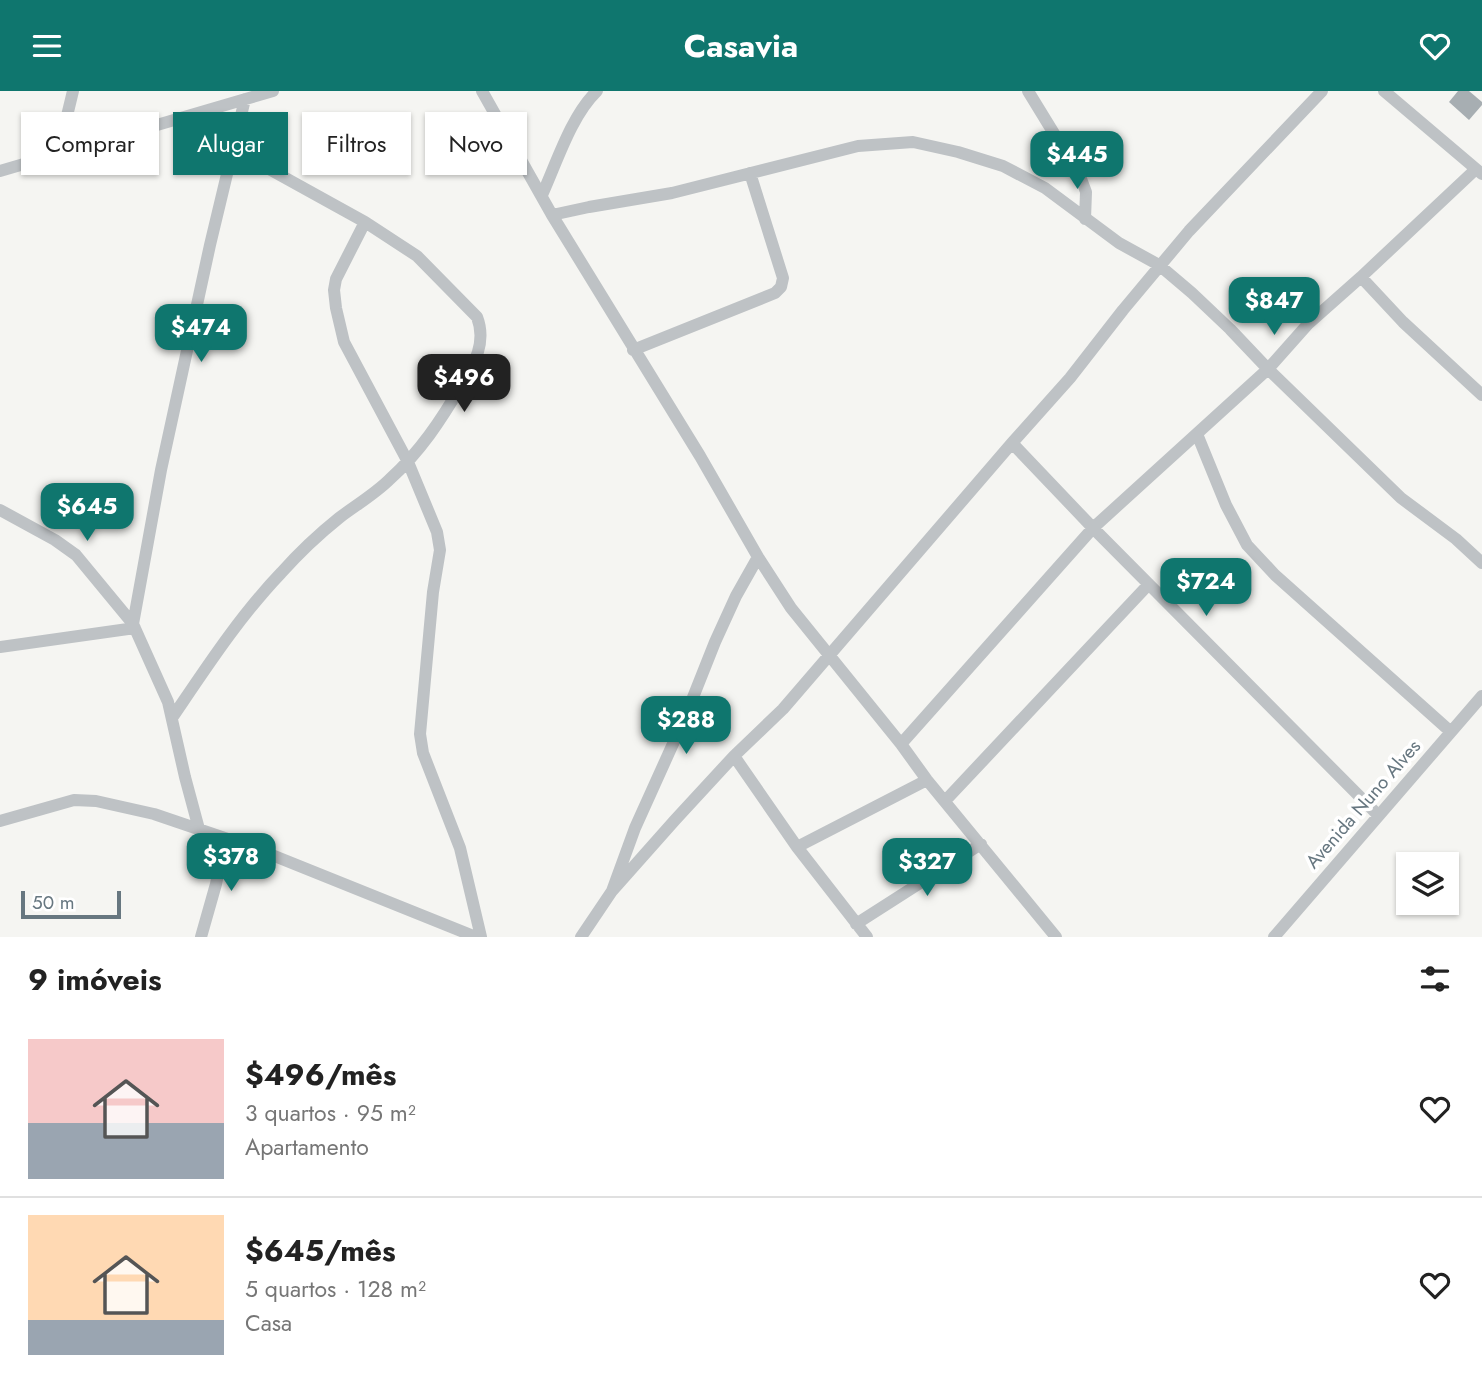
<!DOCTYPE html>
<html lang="pt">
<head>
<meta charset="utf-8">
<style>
  :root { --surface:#fff; --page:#f2f2f2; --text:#222; --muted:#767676; --line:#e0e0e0; --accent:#0f766e }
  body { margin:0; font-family:Jost,sans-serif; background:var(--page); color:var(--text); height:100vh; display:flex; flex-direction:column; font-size:26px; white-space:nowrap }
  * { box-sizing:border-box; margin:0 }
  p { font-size:23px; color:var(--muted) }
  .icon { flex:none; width:38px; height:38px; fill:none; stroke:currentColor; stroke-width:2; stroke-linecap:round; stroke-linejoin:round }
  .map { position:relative; height:846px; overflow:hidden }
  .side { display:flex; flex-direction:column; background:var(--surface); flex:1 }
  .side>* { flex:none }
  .top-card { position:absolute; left:21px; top:21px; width:700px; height:63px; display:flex; gap:14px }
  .fabs { position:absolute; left:1396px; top:761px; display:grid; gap:14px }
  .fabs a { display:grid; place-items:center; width:63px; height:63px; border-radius:0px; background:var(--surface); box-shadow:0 2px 5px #0004; font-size:35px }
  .scale { position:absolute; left:21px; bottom:18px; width:100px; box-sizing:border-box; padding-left:7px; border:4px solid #677780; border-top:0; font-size:19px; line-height:24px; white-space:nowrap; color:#677780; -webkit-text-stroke:5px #fff; paint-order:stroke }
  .price { position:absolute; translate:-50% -60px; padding:0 16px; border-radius:14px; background:var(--accent); color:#fff; font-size:23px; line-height:46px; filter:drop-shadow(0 2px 4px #0008) }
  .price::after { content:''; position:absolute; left:50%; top:42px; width:21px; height:16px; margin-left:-10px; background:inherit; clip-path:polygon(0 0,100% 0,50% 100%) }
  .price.on { background:#222; color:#fff }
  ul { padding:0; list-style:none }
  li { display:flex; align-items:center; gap:21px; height:175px; padding:0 28px }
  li+li { border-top:2px solid var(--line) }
  li span { display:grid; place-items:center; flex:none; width:196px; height:140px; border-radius:0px; color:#555 }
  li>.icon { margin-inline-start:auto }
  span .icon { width:84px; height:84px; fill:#fffc; stroke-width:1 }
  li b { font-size:30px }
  h2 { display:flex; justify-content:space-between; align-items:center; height:84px; padding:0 28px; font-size:30px }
  .tag { padding:0 24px; border-radius:0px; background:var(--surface); box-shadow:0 2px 5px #0004; font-size:24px; line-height:63px }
  .tag.on { background:var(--accent); color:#fff }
  header { display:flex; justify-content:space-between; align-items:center; height:91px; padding:0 28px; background:var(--accent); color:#fff; font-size:32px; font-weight:700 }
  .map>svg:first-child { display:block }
</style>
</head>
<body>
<header><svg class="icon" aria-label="menu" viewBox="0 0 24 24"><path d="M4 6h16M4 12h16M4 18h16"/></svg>Casavia<svg class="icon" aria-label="heart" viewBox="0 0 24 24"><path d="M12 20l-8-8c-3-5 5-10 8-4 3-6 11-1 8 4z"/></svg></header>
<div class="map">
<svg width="1482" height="846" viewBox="0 0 1482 846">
  <rect width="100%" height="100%" fill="#f5f5f2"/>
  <path fill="#a7aeb2" d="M1458 0H1469L1482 11V14L1469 29 1449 11Z"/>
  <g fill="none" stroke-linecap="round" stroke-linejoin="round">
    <path stroke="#bec2c5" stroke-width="12" d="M482 0 552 124 700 365 758 466 791 517 901 653 927 689 1056 846
      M1028 0 1080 85 1086 101 1085 128
      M1384 0 1482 83
      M58 62 73 0
      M0 80 273 0
      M542 104C557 71 571 25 597 0
      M552 124 589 116 672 102 858 55 913 51 958 61 1003 75 1045 97 1119 152 1159 174 1192 202 1230 238 1268 278 1401 407 1456 448 1482 472
      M365 131 336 188 334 199 336 217 344 251 408 371 437 441 440 459 433 501 420 643 423 662 460 757 481 846
      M1361 186 1403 231 1482 304
      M633 259 775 202 781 196 783 187 750 82
      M1197 343 1226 414 1247 454 1275 484 1451 641
      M1012 352 1093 437 1378 724
      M0 419 55 449 76 464 133 533 168 611 185 686 199 738
      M133 533 161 379 210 154 245 8
      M0 556 135 537
      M172 627C206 577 239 526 281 482 298 463 319 443 339 427 356 414 375 403 390 388 420 361 441 329 461 295 474 273 487 252 477 226L417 165 365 131 233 58
      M901 653 1093 437 1268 278 1308 233 1361 186 1476 78
      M734 665 797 756 867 846
      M945 710 1149 493
      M0 730 74 709 96 710 154 723 257 758 476 846
      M797 756 927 689
      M612 800 675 729 734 665 783 618 1012 352 1070 287 1123 219 1189 140 1322 0
      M856 833 981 753
      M201 846 216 793 225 748
      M581 846 612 800 635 737 686 624 715 551 736 505 758 466
      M1274 846 1482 605"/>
  </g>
  <g text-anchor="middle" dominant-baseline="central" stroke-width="7" stroke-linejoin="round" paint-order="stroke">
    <g font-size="19" fill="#677780" stroke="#fff">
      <text transform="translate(1363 713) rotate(-49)">Avenida Nuno Alves</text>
    </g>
  </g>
</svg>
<div class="fabs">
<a><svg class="icon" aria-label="layers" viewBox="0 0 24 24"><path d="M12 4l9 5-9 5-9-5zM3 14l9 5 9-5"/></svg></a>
</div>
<div class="scale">50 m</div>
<b class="price" style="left:1077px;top:100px">$445</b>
<b class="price" style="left:1274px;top:246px">$847</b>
<b class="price" style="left:201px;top:273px">$474</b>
<b class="price on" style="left:464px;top:323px">$496</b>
<b class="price" style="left:87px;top:452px">$645</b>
<b class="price" style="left:1206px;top:527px">$724</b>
<b class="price" style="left:686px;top:665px">$288</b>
<b class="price" style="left:231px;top:802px">$378</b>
<b class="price" style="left:927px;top:807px">$327</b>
<div class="top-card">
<a class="tag">Comprar</a>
<a class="tag on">Alugar</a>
<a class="tag">Filtros</a>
<a class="tag">Novo</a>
</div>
</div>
<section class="side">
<h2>9 imóveis<svg class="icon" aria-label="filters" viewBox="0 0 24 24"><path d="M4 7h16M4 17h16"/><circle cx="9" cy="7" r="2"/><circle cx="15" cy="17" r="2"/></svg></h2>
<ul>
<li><span style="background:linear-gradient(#f6c9c9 60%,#9aa5b1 0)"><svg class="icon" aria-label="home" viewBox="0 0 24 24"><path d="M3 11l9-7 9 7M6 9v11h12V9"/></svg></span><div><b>$496/mês</b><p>3 quartos · 95 m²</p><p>Apartamento</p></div><svg class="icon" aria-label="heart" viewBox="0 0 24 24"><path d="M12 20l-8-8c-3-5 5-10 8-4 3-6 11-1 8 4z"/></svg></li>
<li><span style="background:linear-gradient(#ffd9b3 75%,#9aa5b1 0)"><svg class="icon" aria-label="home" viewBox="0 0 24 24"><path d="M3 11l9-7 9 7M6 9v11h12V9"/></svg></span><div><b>$645/mês</b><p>5 quartos · 128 m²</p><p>Casa</p></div><svg class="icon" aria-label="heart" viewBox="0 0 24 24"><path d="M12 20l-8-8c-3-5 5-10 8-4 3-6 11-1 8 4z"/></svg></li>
</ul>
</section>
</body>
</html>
